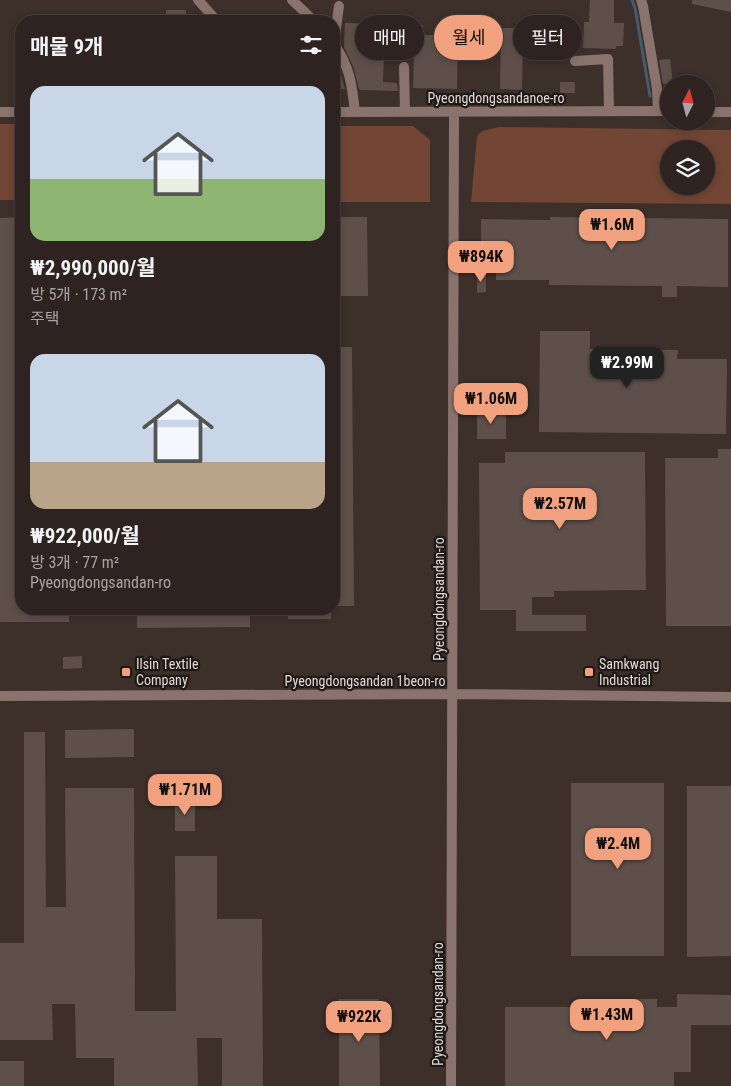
<!DOCTYPE html>
<html lang="ko">
<head>
<meta charset="utf-8">
<style>
  :root { --surface:#2e2320; --page:#362b29; --text:#f1f3f6; --muted:#a7a4a5; --line:#49403e; --accent:#f2a17e }
  body { margin:0; font-family:"Roboto Condensed","Noto Sans KR",sans-serif; background:var(--page); color:var(--text); height:100vh; display:flex; flex-direction:column; font-size:19px; white-space:nowrap }
  * { box-sizing:border-box; margin:0 }
  p { font-size:16px; color:var(--muted) }
  .icon { flex:none; width:28px; height:28px; fill:none; stroke:currentColor; stroke-width:2; stroke-linecap:round; stroke-linejoin:round }
  .map { position:relative; flex:1; overflow:hidden }
  .sheet { position:absolute; left:15px; top:15px; width:325px; height:600px; display:flex; flex-direction:column; background:var(--surface); border-radius:20px; box-shadow:0 2px 8px #0003,0 0 0 1px var(--line) }
  .sheet>* { flex:none }
  .banner { position:absolute; left:355px; top:15px; width:300px; height:45px; display:flex; gap:10px }
  .needle { width:32px; rotate:6deg }
  .tools { position:absolute; left:660px; top:75px; display:grid; gap:10px }
  .tools a { display:grid; place-items:center; width:55px; height:55px; border-radius:50%; background:var(--surface); box-shadow:0 2px 8px #0003,0 0 0 1px var(--line); font-size:25px }
  .price { position:absolute; translate:-50% -42px; padding:0 11px; border-radius:10px; background:var(--accent); color:#111; font-size:16px; line-height:32px; filter:drop-shadow(0 1px 2px #0008) }
  .price::after { content:''; position:absolute; left:50%; top:30px; width:15px; height:11px; margin-left:-8px; background:inherit; clip-path:polygon(0 0,100% 0,50% 100%) }
  .price.active { background:#222; color:#fff }
  ul { padding:0; list-style:none }
  li { display:grid; align-content:center; gap:10px; height:265px; padding:0 15px }
  li span { display:grid; place-items:center; height:155px; border-radius:15px; color:#555 }
  li>.icon { margin-inline-start:auto }
  span .icon { width:90px; height:90px; fill:#fffc; stroke-width:1 }
  li b { font-size:21px }
  h2 { display:flex; justify-content:space-between; align-items:center; height:60px; padding:0 15px; font-size:21px }
  .pill { padding:0 18px; border-radius:22px; background:var(--surface); box-shadow:0 2px 8px #0003,0 0 0 1px var(--line); font-size:18px; line-height:45px }
  .pill.active { background:var(--accent); color:#111 }
  .map>svg:first-child { display:block }
</style>
</head>
<body>
<div class="map">
<svg width="731" height="1086" viewBox="0 0 731 1086">
  <rect width="100%" height="100%" fill="#3d2f2a"/>
  <path fill="#724534" fill-rule="evenodd" d="M0 124H21V200H0Z
    M334 126H413L430 140V202H334Z
    M499 127 731 130V204L471 202 477 136 482 131ZM669 149H706V186H669Z"/>
  <g fill="none" stroke-linecap="round" stroke-linejoin="round">
    <path stroke="#445a6e" stroke-width="3" d="M632 0 635 8 650 96"/>
  </g>
  <path fill="#5e4f4a" d="M590 0H614V23H624L623 46H616V49L583 48 584 22H589Z
    M692 0H731V12L692 4Z
    M166 10H186V21H166Z
    M345 23 423 25 422 35H458L457 89 413 88 414 54 384 53 383 82 397 83 398 91 360 90 359 89 353 66 344 47Z
    M501 28H523L522 90 500 89Z
    M670 59 673 84H663L659 60Z
    M334 68H339L345 89H334Z
    M560 82H575V93H560Z
    M21 217V609H69V622H0V218Z
    M334 217H367L368 296H334Z
    M550 217 728 219V287L677 286V297H662V286L549 285V280H496V243H481V219L550 220Z
    M477 273H486V292L477 293Z
    M540 331H590V349L678 350 677 359H727L726 434 539 432Z
    M334 347H352L354 606H334Z
    M477 410H496V414H506V439H477Z
    M718 449H731V626H666L665 458H718Z
    M505 452H645L646 590 554 591V597H532V615H586V631H516V610H480L479 463H505Z
    M137 609H250V627L137 628Z
    M288 609H331V619H288Z
    M82 656V668L63 669V657Z
    M134 729V757L65 758V730Z
    M24 732H45L46 907H66L65 788H134L135 1011H176L175 856H217V919H262L263 1086H222V1038H197L198 1086H114V1058H76L75 1004H52L53 1040H0V943H24Z
    M571 783H664V956H571Z
    M687 786H731V956L687 957Z
    M175 800H195V831H175Z
    M677 994 731 995V1025H691V1072H674V1086H505V1007H588V999H657V1007H677Z
    M339 999H379L380 1086H339Z
    M0 1061H24V1086H0Z"/>
  <g fill="none" stroke-linecap="round" stroke-linejoin="round">
    <path stroke="#8a736c" stroke-width="10" d="M198 0 217 21
      M292 0 314 21
      M641 0 643 6 657 89 658 111
      M334 43 339 6
      M334 44C350 67 352 85 355 112
      M575 61 608 59 609 111
      M404 67 405 112
      M0 112H21
      M334 112 669 111
      M706 112H731
      M0 696 453 694 731 697
      M451 1086 454 112"/>
  </g>
  <g fill="#f2a17e" stroke="#1f1916" stroke-width="2">
    <rect x="121" y="667" width="10" height="10" rx="2.5"/>
    <rect x="584" y="667" width="10" height="10" rx="2.5"/>
  </g>
  <g text-anchor="middle" dominant-baseline="central" stroke-width="4.5" stroke-linejoin="round" paint-order="stroke">
    <g font-size="14" fill="#e1d8d5" stroke="#1f1916">
      <text x="496" y="98">Pyeongdongsandanoe-ro</text>
      <text transform="translate(439 599) rotate(-90)">Pyeongdongsandan-ro</text>
      <text x="365" y="681">Pyeongdongsandan 1beon-ro</text>
      <text transform="translate(438 1004) rotate(-90)">Pyeongdongsandan-ro</text>
    </g>
    <g font-size="14" fill="#e1d8d5" stroke="#1f1916" text-anchor="start">
      <text x="136" y="664">Ilsin Textile<tspan x="136" dy="16">Company</tspan></text>
      <text x="599" y="664">Samkwang<tspan x="599" dy="16">Industrial</tspan></text>
    </g>
  </g>
</svg>
<div class="tools">
<a><svg class="needle" viewBox="-14 -14 28 28"><path d="M0-13l5 13h-10z" fill="#e53935"/><path d="M0 13l5-13h-10z" fill="#a7a4a5"/></svg></a>
<a><svg class="icon" aria-label="layers" viewBox="0 0 24 24"><path d="M12 4l9 5-9 5-9-5zM3 14l9 5 9-5"/></svg></a>
</div>
<b class="price" style="left:612px;top:251px">₩1.6M</b>
<b class="price" style="left:481px;top:283px">₩894K</b>
<b class="price active" style="left:627px;top:389px">₩2.99M</b>
<b class="price" style="left:491px;top:425px">₩1.06M</b>
<b class="price" style="left:560px;top:530px">₩2.57M</b>
<b class="price" style="left:185px;top:816px">₩1.71M</b>
<b class="price" style="left:618px;top:870px">₩2.4M</b>
<b class="price" style="left:607px;top:1041px">₩1.43M</b>
<b class="price" style="left:359px;top:1043px">₩922K</b>
<div class="banner">
<a class="pill">매매</a>
<a class="pill active">월세</a>
<a class="pill">필터</a>
</div>
<section class="sheet">
<h2>매물 9개<svg class="icon" aria-label="filters" viewBox="0 0 24 24"><path d="M4 7h16M4 17h16"/><circle cx="9" cy="7" r="2"/><circle cx="15" cy="17" r="2"/></svg></h2>
<ul>
<li><span style="background:linear-gradient(#c9d6e8 60%,#8fb573 0)"><svg class="icon" aria-label="home" viewBox="0 0 24 24"><path d="M3 11l9-7 9 7M6 9v11h12V9"/></svg></span><div><b>₩2,990,000/월</b><p>방 5개 · 173 m²</p><p>주택</p></div></li>
<li><span style="background:linear-gradient(#c9d6e8 70%,#b9a48a 0)"><svg class="icon" aria-label="home" viewBox="0 0 24 24"><path d="M3 11l9-7 9 7M6 9v11h12V9"/></svg></span><div><b>₩922,000/월</b><p>방 3개 · 77 m²</p><p>Pyeongdongsandan-ro</p></div></li>
</ul>
</section>
</div>
</body>
</html>
